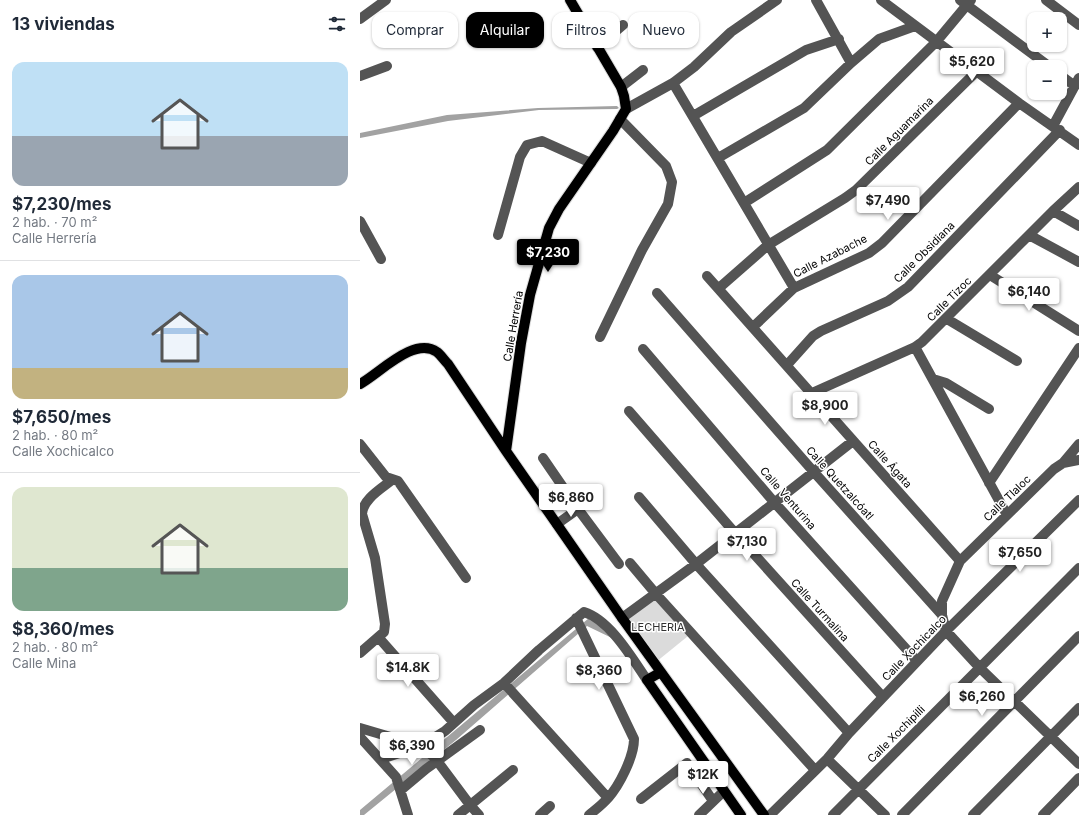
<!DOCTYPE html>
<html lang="es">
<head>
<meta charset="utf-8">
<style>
  :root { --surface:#fff; --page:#f2f2f3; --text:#1f2937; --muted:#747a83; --line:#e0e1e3; --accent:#000 }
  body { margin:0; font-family:Inter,sans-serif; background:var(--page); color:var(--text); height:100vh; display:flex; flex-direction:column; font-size:15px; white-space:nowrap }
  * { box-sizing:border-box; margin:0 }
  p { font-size:13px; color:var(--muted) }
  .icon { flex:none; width:22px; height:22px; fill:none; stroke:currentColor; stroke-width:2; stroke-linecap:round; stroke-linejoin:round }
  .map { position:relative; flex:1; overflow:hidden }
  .side { display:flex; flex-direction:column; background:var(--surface); width:360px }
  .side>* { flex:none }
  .banner { position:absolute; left:12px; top:12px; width:380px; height:36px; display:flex; gap:8px }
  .tools { position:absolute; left:667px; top:12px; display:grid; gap:8px }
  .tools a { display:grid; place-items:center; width:40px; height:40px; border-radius:8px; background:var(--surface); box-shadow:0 1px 3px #0004; font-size:20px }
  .price { position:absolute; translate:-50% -34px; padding:0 9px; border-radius:4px; background:#fff; color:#222; font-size:13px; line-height:26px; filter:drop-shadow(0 1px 2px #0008) }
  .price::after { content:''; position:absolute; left:50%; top:24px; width:12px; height:9px; margin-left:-6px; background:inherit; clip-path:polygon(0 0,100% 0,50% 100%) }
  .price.active { background:var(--accent); color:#fff }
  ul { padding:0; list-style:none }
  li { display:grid; align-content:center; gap:8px; height:212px; padding:0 12px }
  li+li { border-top:1px solid var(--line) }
  li span { display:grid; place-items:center; height:124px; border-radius:12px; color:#555 }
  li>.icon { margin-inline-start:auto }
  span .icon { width:72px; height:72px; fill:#fffc; stroke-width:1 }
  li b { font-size:17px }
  h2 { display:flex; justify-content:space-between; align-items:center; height:48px; padding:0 12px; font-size:17px }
  .tag { padding:0 14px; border-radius:12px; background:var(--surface); box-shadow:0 1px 3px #0004; font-size:14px; line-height:36px }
  .tag.active { background:var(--accent); color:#fff }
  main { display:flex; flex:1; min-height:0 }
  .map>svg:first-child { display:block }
</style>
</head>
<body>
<main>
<section class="side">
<h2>13 viviendas<svg class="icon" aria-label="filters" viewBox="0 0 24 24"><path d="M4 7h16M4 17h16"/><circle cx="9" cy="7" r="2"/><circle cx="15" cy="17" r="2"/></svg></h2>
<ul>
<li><span style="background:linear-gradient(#bfe0f5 60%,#9aa5b1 0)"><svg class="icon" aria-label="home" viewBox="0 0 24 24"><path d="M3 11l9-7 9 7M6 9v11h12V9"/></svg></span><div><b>$7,230/mes</b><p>2 hab. · 70 m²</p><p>Calle Herrería</p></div></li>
<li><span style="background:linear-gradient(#a9c7e8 75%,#c2b280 0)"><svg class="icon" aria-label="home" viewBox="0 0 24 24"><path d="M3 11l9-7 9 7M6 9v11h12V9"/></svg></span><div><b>$7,650/mes</b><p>2 hab. · 80 m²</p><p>Calle Xochicalco</p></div></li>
<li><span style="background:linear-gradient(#dfe7d0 65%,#7fa58c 0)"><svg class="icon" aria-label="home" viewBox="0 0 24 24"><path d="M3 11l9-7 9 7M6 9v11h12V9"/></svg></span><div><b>$8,360/mes</b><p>2 hab. · 80 m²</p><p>Calle Mina</p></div></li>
</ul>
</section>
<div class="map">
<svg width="719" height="815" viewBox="0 0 719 815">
  <rect width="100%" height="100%" fill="#fff"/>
  <path fill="#dbdbdb" d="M297 593 333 632 296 662 265 618Z"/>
  <path fill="#a2a2a2" d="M257 106 259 108 257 109 179 110 88 121 0 138V133L87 115 178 108Z
    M229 618 254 635 256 640 227 626 96 740 4 815H0V810Z"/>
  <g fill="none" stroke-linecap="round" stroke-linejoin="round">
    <defs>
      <path id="major" d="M0 384C20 373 54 336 77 352 81 355 84 360 88 364L146 451 262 618 404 815
        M146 451 161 343 170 295 189 228 199 209 253 131 266 109 264 96 261 87 210 0
        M301 672 287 680 381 815"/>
    </defs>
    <use href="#major" stroke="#dbdbdb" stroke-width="12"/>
    <path stroke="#545454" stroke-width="10" d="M456 0 491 63
      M521 0 659 103 719 145
      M600 0 690 67
      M686 0 719 25
      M0 19 26 0
      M237 47 263 25
      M700 75 715 86
      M0 76 27 66
      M313 83 434 288
      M261 87 283 70
      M266 109 313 83 334 67 371 32 417 0
      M333 116 446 50 479 39
      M693 126 719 78
      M358 158 444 108 491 63 519 39 555 26
      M384 203 467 150 576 42 611 0
      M693 211 719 226
      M0 221 21 259
      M138 235 160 157 167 145 182 141 231 163
      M669 235 719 262
      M630 275 719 331
      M347 276 600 561
      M359 288 408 245 485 198 496 190 616 72
      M297 293 453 471 582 615
      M587 319 657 361
      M393 327 434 288 509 253 522 243 659 103
      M240 337 282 250 308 204 312 182 306 166 260 119
      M555 347 647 515
      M283 349 414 502 557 661
      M427 365 453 336 461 331 528 301 548 287 700 130
      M573 379 586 383 629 409
      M452 393 555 347 562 342 693 211 719 187
      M269 411 375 533 523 697
      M0 444 26 477 38 481 106 578
      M183 458 218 509 259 564
      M719 460 703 463 694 469 600 561 582 601V615L586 631 620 668 719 764
      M703 463 719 444
      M629 483 719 348
      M279 497 336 564 489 733
      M197 524 218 509
      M270 563 296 594 455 770
      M216 618 274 739C274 757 259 786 248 798 242 805 235 810 229 815
      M262 618 336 564 493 441
      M19 638 94 723
      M0 653 24 632 25 624 15 558 2 514C3 499 21 489 32 480
      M144 683 248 798
      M0 728 61 746 75 758 110 805 119 815
      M0 737 36 777 48 815
      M21 759 61 746 85 731 114 705 144 683 179 650 224 612C250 620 272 658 287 680
      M467 759 525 815
      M41 790 66 769 120 730
      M281 799 327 763 353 801
      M98 815 153 770
      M180 815 190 806
      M339 815 363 792
      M410 815 467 759 489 733 586 631 719 500
      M473 815 719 568
      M542 815 719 636
      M613 815 719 708
      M683 815 719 778"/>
    <use href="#major" stroke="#000" stroke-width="10"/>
  </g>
  <g text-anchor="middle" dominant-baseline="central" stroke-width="3" stroke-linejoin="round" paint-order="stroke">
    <g font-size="11" fill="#000" stroke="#fff">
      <text transform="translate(539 131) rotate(-45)">Calle Aguamarina</text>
      <text transform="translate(564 252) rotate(-45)">Calle Obsidiana</text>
      <text transform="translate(470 256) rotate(-27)">Calle Azabache</text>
      <text transform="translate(589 299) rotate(-45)">Calle Tizoc</text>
      <text transform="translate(153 326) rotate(-80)">Calle Herrería</text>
      <text transform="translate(530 464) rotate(48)">Calle Ágata</text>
      <text transform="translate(480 483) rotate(48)">Calle Quetzalcóatl</text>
      <text transform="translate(428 498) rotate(49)">Calle Venturina</text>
      <text transform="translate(647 498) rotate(-44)">Calle Tlaloc</text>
      <text transform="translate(460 610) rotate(48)">Calle Turmalina</text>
      <text transform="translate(554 648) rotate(-46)">Calle Xochicalco</text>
      <text transform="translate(536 734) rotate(-45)">Calle Xochipilli</text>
    </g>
    <g font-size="11" fill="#323232" stroke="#fff">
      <text x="298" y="627">LECHERIA</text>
    </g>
  </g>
</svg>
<div class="tools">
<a>+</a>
<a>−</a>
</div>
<b class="price" style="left:612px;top:82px">$5,620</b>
<b class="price" style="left:528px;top:221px">$7,490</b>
<b class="price active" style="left:188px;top:273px">$7,230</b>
<b class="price" style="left:669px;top:312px">$6,140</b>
<b class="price" style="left:465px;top:426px">$8,900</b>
<b class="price" style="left:211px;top:518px">$6,860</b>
<b class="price" style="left:387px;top:562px">$7,130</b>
<b class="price" style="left:660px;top:573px">$7,650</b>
<b class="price" style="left:48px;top:688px">$14.8K</b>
<b class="price" style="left:239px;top:691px">$8,360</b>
<b class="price" style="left:622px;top:717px">$6,260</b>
<b class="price" style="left:52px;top:766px">$6,390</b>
<b class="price" style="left:343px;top:795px">$12K</b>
<div class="banner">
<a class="tag">Comprar</a>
<a class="tag active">Alquilar</a>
<a class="tag">Filtros</a>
<a class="tag">Nuevo</a>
</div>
</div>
</main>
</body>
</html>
